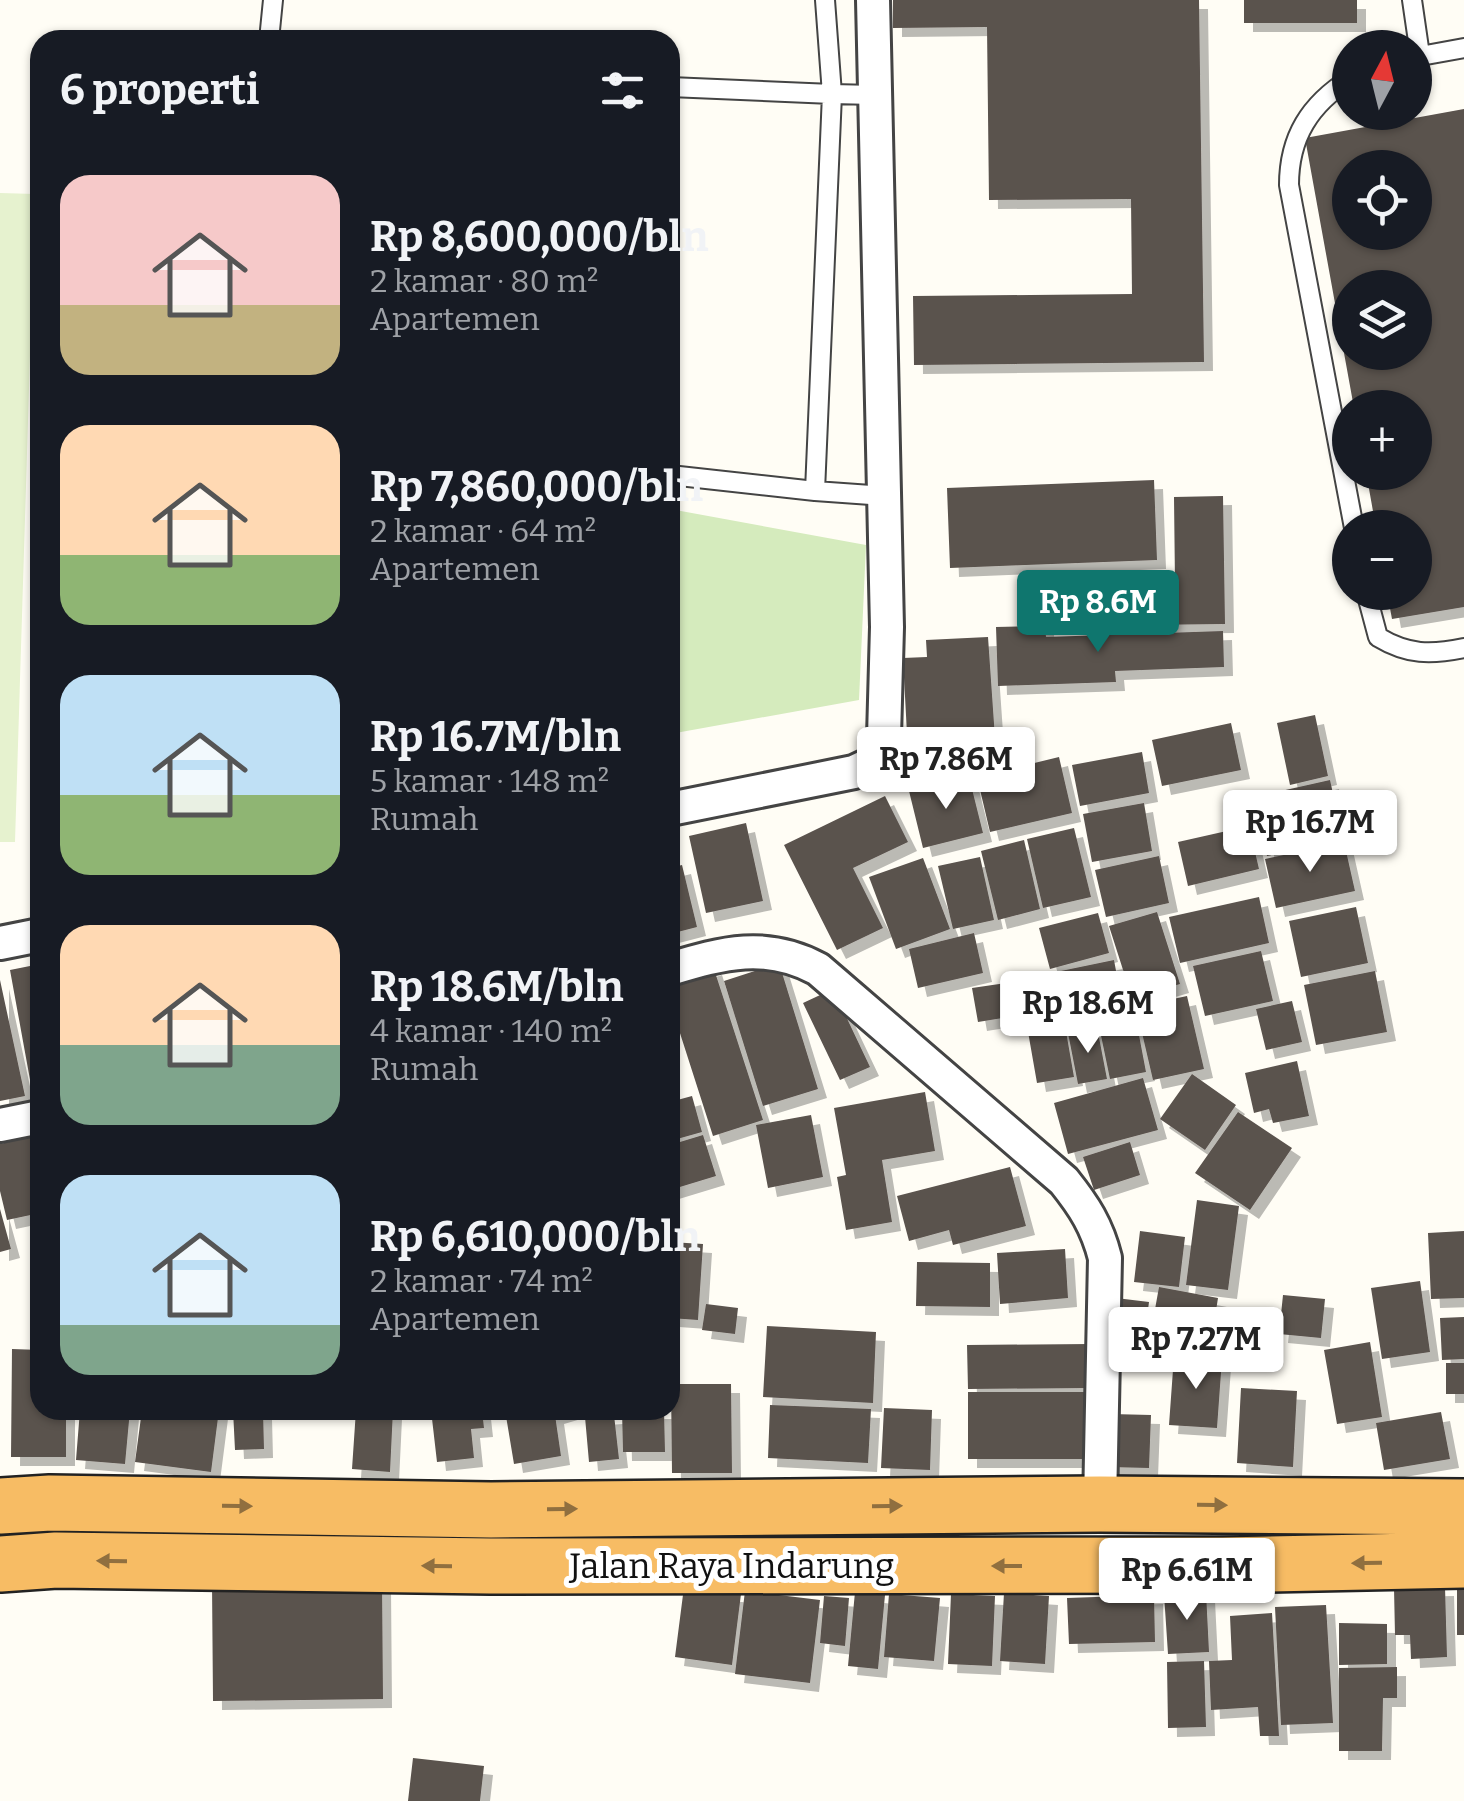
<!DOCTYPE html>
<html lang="id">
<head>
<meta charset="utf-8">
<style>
  :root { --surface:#171b24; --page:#20242c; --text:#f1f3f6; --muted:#9ea1a6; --accent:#0f766e }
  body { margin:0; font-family:Bitter,serif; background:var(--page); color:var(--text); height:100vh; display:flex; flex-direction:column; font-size:38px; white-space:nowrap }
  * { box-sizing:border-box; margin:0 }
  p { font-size:32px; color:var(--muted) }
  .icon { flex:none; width:55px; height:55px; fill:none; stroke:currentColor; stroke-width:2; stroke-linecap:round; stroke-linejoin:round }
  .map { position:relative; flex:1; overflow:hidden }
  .panel { position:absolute; left:30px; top:30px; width:650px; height:1390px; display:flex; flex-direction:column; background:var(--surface); border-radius:30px; box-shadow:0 2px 8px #0004 }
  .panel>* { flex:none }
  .needle { width:65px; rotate:7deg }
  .tools { position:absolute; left:1332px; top:30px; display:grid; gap:20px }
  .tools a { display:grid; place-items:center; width:100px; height:100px; border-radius:50%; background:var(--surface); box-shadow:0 2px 8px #0004; font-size:50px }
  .price { position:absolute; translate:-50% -85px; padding:0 22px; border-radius:10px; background:#fff; color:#222; font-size:32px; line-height:65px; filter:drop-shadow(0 2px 5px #0008) }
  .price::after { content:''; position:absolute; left:50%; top:60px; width:30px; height:22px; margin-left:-15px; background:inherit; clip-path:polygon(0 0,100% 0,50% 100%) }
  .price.on { background:var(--accent); color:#fff }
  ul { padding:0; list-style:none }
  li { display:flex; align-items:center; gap:30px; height:250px; padding:0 30px }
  li span { display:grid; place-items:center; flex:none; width:280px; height:200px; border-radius:30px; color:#555 }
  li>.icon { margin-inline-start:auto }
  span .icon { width:120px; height:120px; fill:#fffc; stroke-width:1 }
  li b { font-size:42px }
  h2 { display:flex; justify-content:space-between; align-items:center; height:120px; padding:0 30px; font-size:42px }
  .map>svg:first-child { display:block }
</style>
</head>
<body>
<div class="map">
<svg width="1464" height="1801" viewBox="0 0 1464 1801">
  <defs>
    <filter id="shadow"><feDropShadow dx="9" dy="9" stdDeviation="0" flood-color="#0004"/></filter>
  </defs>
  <rect width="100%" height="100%" fill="#fffdf5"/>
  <path fill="#d5ebbd" d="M670 509 866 545 859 700 670 734Z"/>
  <path fill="#e6f2cf" d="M0 193 35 194 15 842H0Z"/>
  <path fill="#5a524d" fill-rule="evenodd" filter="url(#shadow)" d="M893 0H1199L1204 362 914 365 913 296 1132 294 1131 199 989 200 987 27 893 28Z
    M1244 0H1357V23H1244Z
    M1464 109V607L1392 619 1387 592H1415V528H1376L1366 472H1415V408H1354L1305 138ZM1350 168H1415V232H1350ZM1350 288H1415V352H1350Z
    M1154 480 1157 560 950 568 947 488Z
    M1223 496 1225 624 1143 625 1142 584 1175 583 1174 497Z
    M1045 626 1046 637 1223 631 1224 667 1115 671 1116 682 998 686 996 627Z
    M988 637 995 738 978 739 980 768 909 772 903 658 927 657 926 640Z
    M1315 715 1328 776 1290 785 1277 723Z
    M1231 723 1241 770 1162 786 1152 740Z
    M1142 752 1149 793 1080 806 1072 765Z
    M1059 757 1072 813 990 832 977 777Z
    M969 777 983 833 923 848 909 791Z
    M1330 780 1343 839 1267 856 1254 797Z
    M885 796 908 842 853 868 883 928 837 950 784 845Z
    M1144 803 1152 851 1092 862 1083 814Z
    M746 823 763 901 706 913 689 836Z
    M1249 826 1259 869 1188 886 1178 842Z
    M1074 828 1091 897 1043 908 1027 839Z
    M1024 840 1040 909 998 920 981 851Z
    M1344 842 1355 891 1276 908 1265 859Z
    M1159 856 1169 903 1106 917 1095 870Z
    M980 857 994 920 953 929 938 866Z
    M923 858 950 929 896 949 869 877Z
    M682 865 697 927 670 934V868Z
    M1259 897 1269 943 1180 963 1169 917Z
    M1356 907 1368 963 1301 977 1289 921Z
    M1157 912 1180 984 1132 998 1109 926Z
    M1098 913 1109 953 1050 969 1039 928Z
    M974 933 983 973 918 988 909 949Z
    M1261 951 1273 1001 1205 1016 1193 966Z
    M1114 960 1121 998 1064 1009 1056 972Z
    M779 963 818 1089 763 1106 724 981Z
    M40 964V1084L31 1085 10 970Z
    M713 966 763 1120 713 1136 670 1002V980Z
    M1375 971 1387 1032 1316 1045 1304 985Z
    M1034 979 1039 1012 978 1022 972 988Z
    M0 980 25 1096 0 1101Z
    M833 989 870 1067 840 1080 803 1003Z
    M1187 996 1204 1069 1153 1080 1136 1007Z
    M1292 1001 1302 1042 1266 1050 1256 1009Z
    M1135 1014 1146 1072 1110 1079 1098 1021Z
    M1064 1020 1074 1077 1037 1083 1027 1026Z
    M1097 1027 1107 1079 1078 1084 1068 1033Z
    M1297 1061 1309 1116 1273 1123 1269 1109 1254 1113 1245 1073Z
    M1192 1074 1236 1105 1205 1150 1160 1119Z
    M1143 1078 1158 1130 1068 1154 1054 1103Z
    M925 1092 935 1151 882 1160 892 1222 846 1230 837 1177 846 1175 834 1108Z
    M692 1096 702 1132 670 1141V1102Z
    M1238 1112 1292 1148 1250 1210 1195 1173Z
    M811 1115 823 1177 768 1188 756 1125Z
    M703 1135 716 1176 670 1190V1145Z
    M34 1136 40 1162V1213L7 1220 0 1191V1144Z
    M1130 1142 1140 1175 1094 1190 1083 1157Z
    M1010 1167 1026 1226 953 1245 949 1230 909 1241 897 1196Z
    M1197 1200 1239 1206 1228 1290 1186 1285Z
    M0 1209 11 1249 0 1252Z
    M1140 1231 1185 1237 1179 1287 1134 1282Z
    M1464 1231V1298L1431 1299 1428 1233Z
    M670 1242 703 1244 698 1320 670 1318Z
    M1065 1249 1068 1298 1000 1304 997 1253Z
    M917 1262 990 1263V1307L916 1306Z
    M1420 1281 1430 1352 1382 1359 1371 1288Z
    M1159 1287 1218 1298 1212 1336 1152 1326Z
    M1283 1295 1325 1299 1321 1338 1279 1334Z
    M1116 1298 1149 1302 1142 1355 1109 1350Z
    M706 1304 738 1308 735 1334 702 1330Z
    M1464 1317V1359L1442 1360 1440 1318Z
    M767 1326 876 1332 873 1403 763 1397Z
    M1370 1342 1382 1417 1337 1424 1324 1350Z
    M1091 1344V1388L968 1389 967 1345Z
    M12 1349 40 1350V1410H66V1457H11Z
    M1174 1356 1222 1359 1217 1428 1169 1425Z
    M1446 1363H1464V1394H1446Z
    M671 1384H731L732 1473H672Z
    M1241 1388 1297 1391 1293 1467 1237 1463Z
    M968 1392H1093V1459H968Z
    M770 1405 871 1409 868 1463 768 1458Z
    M884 1408 932 1410 930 1470 881 1468Z
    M80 1410H130L125 1464 76 1460Z
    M142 1410H219L211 1472 135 1462Z
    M233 1410H263L264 1449 235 1450Z
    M356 1410H393L390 1472 352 1469Z
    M431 1410H482L484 1428 471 1429 474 1458 437 1462Z
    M505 1410H572L555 1415 561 1456 514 1464Z
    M622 1410H664L665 1452H623Z
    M1441 1412 1450 1459 1384 1470 1376 1423Z
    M1111 1414 1151 1415 1149 1468 1109 1467Z
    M614 1415 619 1459 589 1462 585 1417Z
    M382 1580 383 1699 213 1701 212 1583Z
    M684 1587 741 1594 732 1665 675 1657Z
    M1445 1587 1447 1657 1411 1659 1410 1635H1395L1394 1588Z
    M1457 1589H1464V1635H1457Z
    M745 1591 820 1600 810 1683 735 1674Z
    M855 1592 885 1595 878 1669 848 1666Z
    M1206 1592 1209 1652 1168 1654 1164 1594Z
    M1004 1593 1049 1596 1045 1664 1000 1661Z
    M889 1594 940 1598 934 1661 884 1657Z
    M951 1594 995 1596 992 1666 948 1664Z
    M1154 1595 1155 1642 1069 1644 1067 1598Z
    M824 1596 849 1598 845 1646 820 1643Z
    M1326 1605 1333 1723 1281 1725 1275 1607Z
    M1272 1613 1279 1736H1260L1258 1707 1211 1710 1209 1661 1232 1660 1230 1616Z
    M1339 1623 1387 1624V1664L1339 1665Z
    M1204 1661 1206 1727 1168 1728 1167 1662Z
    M1397 1667V1698H1383L1382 1751H1339V1668Z
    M413 1758 484 1766 480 1801H408Z"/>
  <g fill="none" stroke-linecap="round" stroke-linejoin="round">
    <defs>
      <path id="service" d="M825 0 832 94 875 95
        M1412 0 1420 55
        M269 40 273 0
        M1415 57 1464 48
        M1350 79C1310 104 1289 137 1289 185L1354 528
        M670 87 832 94 815 491 670 475
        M815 491 885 496
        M1366 592 1378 637C1408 655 1431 655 1464 648"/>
      <path id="minor" d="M670 809 854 772 871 764 884 737 887 627 873 0
        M0 943 40 935
        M670 969C723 953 766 941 818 969L1064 1181C1084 1206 1097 1226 1105 1258L1100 1504
        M0 1125 40 1117"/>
      <path id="trunk" d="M0 1506 50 1503 491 1510 1100 1504 1464 1507
        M0 1564 56 1560 490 1566 1222 1565 1464 1560"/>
    </defs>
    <use href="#service" stroke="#444" stroke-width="22"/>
    <use href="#minor" stroke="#444" stroke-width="38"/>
    <use href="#trunk" stroke="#222" stroke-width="60"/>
    <use href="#service" stroke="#fff" stroke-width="18"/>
    <use href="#minor" stroke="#fff" stroke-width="32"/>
    <use href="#trunk" stroke="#f7bc64" stroke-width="55"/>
  </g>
  <defs><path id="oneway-solid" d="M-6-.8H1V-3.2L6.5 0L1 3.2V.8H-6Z" transform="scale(2.5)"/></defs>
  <g fill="#906f3f">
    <use href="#oneway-solid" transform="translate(1212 1505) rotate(1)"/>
    <use href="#oneway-solid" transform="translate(237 1506) rotate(1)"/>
    <use href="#oneway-solid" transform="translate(887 1506) rotate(-1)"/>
    <use href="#oneway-solid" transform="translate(562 1509) rotate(-1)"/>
    <use href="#oneway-solid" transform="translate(112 1561) rotate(-179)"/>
    <use href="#oneway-solid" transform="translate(1367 1563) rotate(179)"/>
    <use href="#oneway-solid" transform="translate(437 1566) rotate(-179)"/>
    <use href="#oneway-solid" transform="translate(1007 1566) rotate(180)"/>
  </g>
  <g text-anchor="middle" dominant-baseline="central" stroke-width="10" stroke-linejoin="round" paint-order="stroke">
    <g font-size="35" fill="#111" stroke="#fff">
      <text x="732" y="1566">Jalan Raya Indarung</text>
    </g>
  </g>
</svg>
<div class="tools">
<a><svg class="needle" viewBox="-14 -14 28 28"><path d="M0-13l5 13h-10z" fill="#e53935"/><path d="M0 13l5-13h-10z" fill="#9ea1a6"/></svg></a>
<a><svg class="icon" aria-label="locate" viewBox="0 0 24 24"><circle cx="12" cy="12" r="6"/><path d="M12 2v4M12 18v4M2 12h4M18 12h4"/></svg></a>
<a><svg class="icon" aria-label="layers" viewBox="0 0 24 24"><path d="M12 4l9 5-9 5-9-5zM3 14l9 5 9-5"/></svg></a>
<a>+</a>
<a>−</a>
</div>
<b class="price on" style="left:1098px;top:655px">Rp 8.6M</b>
<b class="price" style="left:946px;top:812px">Rp 7.86M</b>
<b class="price" style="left:1310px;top:875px">Rp 16.7M</b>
<b class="price" style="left:1088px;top:1056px">Rp 18.6M</b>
<b class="price" style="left:1196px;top:1392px">Rp 7.27M</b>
<b class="price" style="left:1187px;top:1623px">Rp 6.61M</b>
<section class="panel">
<h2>6 properti<svg class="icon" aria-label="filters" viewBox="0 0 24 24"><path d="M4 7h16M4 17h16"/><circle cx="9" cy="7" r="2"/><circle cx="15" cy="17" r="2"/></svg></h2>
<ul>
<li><span style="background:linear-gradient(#f6c9c9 65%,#c2b280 0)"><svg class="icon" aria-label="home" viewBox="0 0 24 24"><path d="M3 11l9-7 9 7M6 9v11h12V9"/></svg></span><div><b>Rp 8,600,000/bln</b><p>2 kamar · 80 m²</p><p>Apartemen</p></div></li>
<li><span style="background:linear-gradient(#ffd9b3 65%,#8fb573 0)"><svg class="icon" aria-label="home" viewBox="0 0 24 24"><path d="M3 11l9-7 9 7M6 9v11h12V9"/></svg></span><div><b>Rp 7,860,000/bln</b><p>2 kamar · 64 m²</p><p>Apartemen</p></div></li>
<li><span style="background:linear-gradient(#bfe0f5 60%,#8fb573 0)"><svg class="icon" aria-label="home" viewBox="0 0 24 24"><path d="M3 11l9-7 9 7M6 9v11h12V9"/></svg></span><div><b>Rp 16.7M/bln</b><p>5 kamar · 148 m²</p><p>Rumah</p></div></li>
<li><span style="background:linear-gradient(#ffd9b3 60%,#7fa58c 0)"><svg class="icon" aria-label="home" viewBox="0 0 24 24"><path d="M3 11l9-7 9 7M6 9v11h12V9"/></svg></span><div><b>Rp 18.6M/bln</b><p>4 kamar · 140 m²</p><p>Rumah</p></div></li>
<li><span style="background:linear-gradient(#bfe0f5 75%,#7fa58c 0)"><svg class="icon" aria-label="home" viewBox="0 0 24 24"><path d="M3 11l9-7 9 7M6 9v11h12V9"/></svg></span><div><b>Rp 6,610,000/bln</b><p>2 kamar · 74 m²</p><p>Apartemen</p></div></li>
</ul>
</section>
</div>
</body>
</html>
